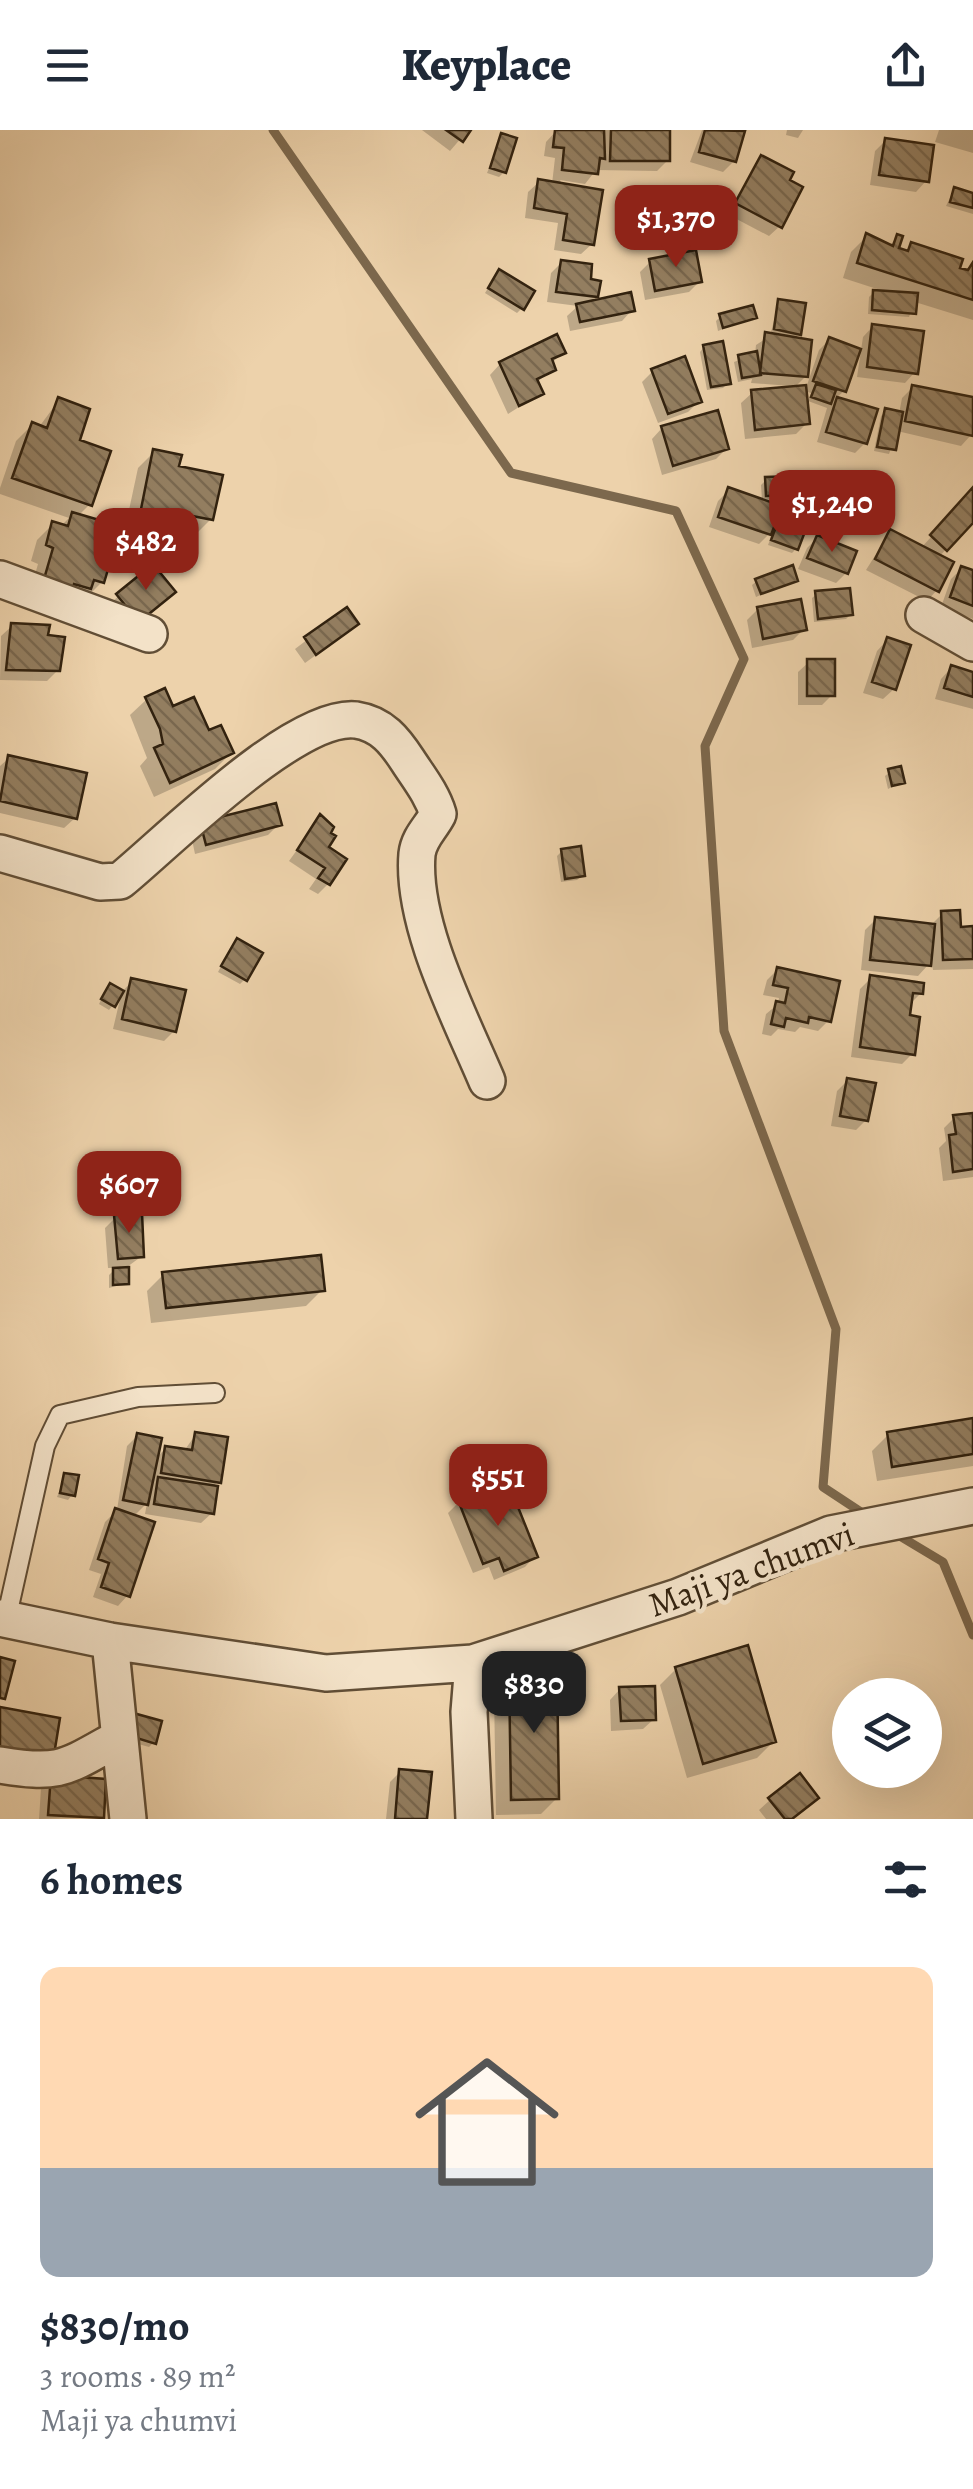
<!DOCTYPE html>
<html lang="en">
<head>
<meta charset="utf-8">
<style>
  :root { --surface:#fff; --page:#f6f6f7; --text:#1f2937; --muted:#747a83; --line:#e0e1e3; --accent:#8f2418 }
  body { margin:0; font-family:Alegreya,serif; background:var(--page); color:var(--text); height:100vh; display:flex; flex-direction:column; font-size:38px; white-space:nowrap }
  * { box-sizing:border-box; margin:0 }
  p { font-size:32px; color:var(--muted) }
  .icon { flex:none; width:55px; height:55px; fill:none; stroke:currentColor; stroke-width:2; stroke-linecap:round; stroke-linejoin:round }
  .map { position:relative; height:1689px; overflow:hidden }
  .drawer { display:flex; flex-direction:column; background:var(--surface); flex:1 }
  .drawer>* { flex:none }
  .fabs { position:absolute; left:832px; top:1548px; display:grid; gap:20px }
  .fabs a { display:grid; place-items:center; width:110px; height:110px; border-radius:50%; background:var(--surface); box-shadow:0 10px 40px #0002; font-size:50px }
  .price { position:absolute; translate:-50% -85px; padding:0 22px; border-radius:20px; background:var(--accent); color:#fff; font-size:32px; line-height:65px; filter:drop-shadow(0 2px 5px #0008) }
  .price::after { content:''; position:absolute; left:50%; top:60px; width:30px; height:22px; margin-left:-15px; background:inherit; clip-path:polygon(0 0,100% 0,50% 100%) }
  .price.selected { background:#222; color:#fff }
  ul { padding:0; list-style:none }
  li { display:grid; align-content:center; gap:20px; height:530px; padding:0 40px }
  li+li { border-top:2px solid var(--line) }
  li span { display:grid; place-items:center; height:310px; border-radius:20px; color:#555 }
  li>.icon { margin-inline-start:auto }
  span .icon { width:180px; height:180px; fill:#fffc; stroke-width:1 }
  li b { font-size:42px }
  h2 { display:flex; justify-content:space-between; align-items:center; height:120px; padding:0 40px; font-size:42px }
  header { display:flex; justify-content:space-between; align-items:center; height:130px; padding:0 40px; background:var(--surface); font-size:45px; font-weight:800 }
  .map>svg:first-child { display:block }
</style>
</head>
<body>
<header><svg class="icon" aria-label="menu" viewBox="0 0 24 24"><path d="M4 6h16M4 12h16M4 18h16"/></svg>Keyplace<svg class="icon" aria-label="share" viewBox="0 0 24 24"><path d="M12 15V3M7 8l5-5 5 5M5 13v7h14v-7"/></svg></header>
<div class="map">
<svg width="973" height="1689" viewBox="0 0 973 1689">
  <defs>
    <pattern id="building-back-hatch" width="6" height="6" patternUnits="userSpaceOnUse" patternTransform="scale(2.5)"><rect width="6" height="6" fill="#937e60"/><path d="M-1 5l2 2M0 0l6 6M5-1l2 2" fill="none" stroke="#79674e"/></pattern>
  </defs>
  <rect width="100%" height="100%" fill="#edd2ab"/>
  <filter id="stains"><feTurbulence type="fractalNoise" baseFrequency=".002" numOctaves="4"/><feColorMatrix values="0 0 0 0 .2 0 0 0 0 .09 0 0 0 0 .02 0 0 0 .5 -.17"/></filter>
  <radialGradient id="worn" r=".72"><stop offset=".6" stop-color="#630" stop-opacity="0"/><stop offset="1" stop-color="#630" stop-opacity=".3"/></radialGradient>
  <path fill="#0003" d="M422 0H468L450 21Z
    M557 0H668V30L657 41 596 40 585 54 560 50 592 114 581 124 554 120 558 93 525 88 528 62 539 52 552 54 555 28 544 26 546 12Z
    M702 0 742 2 734 31 723 42 690 32Z
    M787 0H803L798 8 786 5Z
    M939 0H973V23L935 12Z
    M502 6 504 42 499 47 487 43Z
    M886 10 926 51 916 62 870 55 875 21Z
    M761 28 780 96 769 106 727 84Z
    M954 60 973 64V84L946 76Z
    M867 106 888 117 898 107 896 120 904 122 912 115 964 142 973 135V190L915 172 909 187 868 184 869 167 877 159 843 148 851 122Z
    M651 131 699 152 689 162 645 170 640 142Z
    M561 133 588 151 596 166 588 174 632 180 622 191 570 201 567 186 578 176 547 172 551 143Z
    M495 147 522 178 517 183 485 163Z
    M779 171 799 204 794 209 806 246 793 259 806 258 819 220 829 210 844 261 835 269 875 281 865 313 855 323 817 312 827 278 808 271 811 263 804 261 807 293 796 304 745 309 741 273 752 263 790 256 751 253 752 249 738 252 734 232 755 224 756 215 770 206Z
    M720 187H754L718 201 716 191Z
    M873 196 915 242 905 253 857 247 863 207Z
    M704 217 728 253 723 258 707 260 700 222Z
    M563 222 551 234 553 239 536 253 541 263 508 284 490 245 500 234Z
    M653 241 699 271 688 282 658 293 642 252Z
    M913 257 973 270 971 305 961 316 897 301 889 324 874 321 881 286 886 281 899 284 902 268Z
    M59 270 77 311 90 374 78 386 111 420 102 429V452L86 468 27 472 38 434 31 431 37 410 53 394 61 396 69 388 0 364V358L16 311 32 295 39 297Z
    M662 298 726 319 716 329 662 345 652 309Z
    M154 322 176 338 211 389 195 405 178 401 166 413 137 407 139 397 126 394 138 338Z
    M766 350 796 364 791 368 762 370 761 355Z
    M729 360 773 394 783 384 796 419 792 423 768 415 774 399 759 414 709 397 718 371Z
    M973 361V389L939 427 937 460 927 471 866 440 890 402 921 418Z
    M817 408 846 443 836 453 798 439 807 418Z
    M153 437 127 501 107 476Z
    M962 438 973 443V489L941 477 951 449Z
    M795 450 756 467 752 455 757 451Z
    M817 464 851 484 846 489 814 492 812 468Z
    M758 479 804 499 793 510 752 518 747 490Z
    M346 480 345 504 305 533 295 519Z
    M12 496 45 507 58 540 47 551 0 550 1 506Z
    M887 510 894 559 883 569 863 563 877 521Z
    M809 532 832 565 822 575H798V542Z
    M951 538 973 544V579L935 569 941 549Z
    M147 569 172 579 231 623 215 639 154 667 140 636 147 628 130 585Z
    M9 628 75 688 64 698 0 683V636Z
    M890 642 902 652 888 659 885 646Z
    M320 688 328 754 318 764 309 759 316 749 289 731Z
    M279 694 268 705 195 724 191 705 201 695Z
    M562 721 582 746 577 750 561 752 557 726Z
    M942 784 958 799H973V839L933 840 930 823 928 835 918 846 861 840 865 800 875 790 932 794Z
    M232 816 245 849 240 854 218 842Z
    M778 839 828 891 818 901 800 897 795 902 778 899 771 906 762 904 766 884 778 874 779 868 763 865 767 850Z
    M871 848 921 863 909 875 912 924 902 934 851 927 860 859Z
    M132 851 174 901 164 911 113 899 121 865 109 880 99 874 106 860 122 862Z
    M848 950 866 990 856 1000 831 996 837 961Z
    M973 985V1047L943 1051 939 1018 946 1011 944 998 954 988Z
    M116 1087 142 1126 127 1137V1153L109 1158V1145L116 1138H108L105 1098Z
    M163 1145 322 1160 306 1176 151 1193 147 1161Z
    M973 1291V1336L877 1351 872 1321 888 1305Z
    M196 1304 218 1351 212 1358V1383L201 1393 145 1384 147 1373 133 1387 128 1465 118 1476 93 1467 101 1444 89 1440 105 1392 117 1380 127 1316 138 1305 155 1329 166 1318 184 1321Z
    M65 1346 72 1365 68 1370 57 1367Z
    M459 1372 535 1426 525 1437 494 1450 489 1437 473 1443 448 1383Z
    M676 1539 773 1612 757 1628 687 1648 660 1555Z
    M510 1545 557 1668 541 1684 496 1685 494 1561Z
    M620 1559 654 1589 643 1599 611 1601 610 1570Z
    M122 1588 154 1612 149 1617 117 1608Z
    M400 1642 425 1689H386L390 1652Z
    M52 1648 101 1687 39 1689 41 1658Z
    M770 1670 791 1689H766L759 1680Z"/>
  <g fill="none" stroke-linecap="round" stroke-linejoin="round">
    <path stroke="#7c684d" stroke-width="9" d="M273 0 511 343 676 381 744 529 705 616 724 901 836 1199 823 1357 867 1386
      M893 1402 943 1432 973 1505"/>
  </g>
  <path fill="url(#building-back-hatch)" stroke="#32220f" stroke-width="2.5" d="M446 0H471L463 12Z
    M555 0H604L605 29 600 28 598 44 562 40 564 18 553 17Z
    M611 0H670V31H610Z
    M705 0 745 1 736 32 699 22Z
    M501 3 517 8 506 43 490 38Z
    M885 8 934 15 929 52 879 45Z
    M761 25 794 42 790 50 803 57 782 98 735 73Z
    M538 49 603 60 594 115 563 110 567 84 534 78Z
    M954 57 973 63V78L950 72Z
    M866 103 893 116 897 104 903 106 899 118 908 121 911 112 963 129 960 138 968 140 973 132V170L857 133Z
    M696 120 702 152 655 161 649 129Z
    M561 130 592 134 591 149 601 151 598 167 556 162Z
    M499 139 535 161 524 180 488 158Z
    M873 160 918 163 916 184 872 180Z
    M631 162 635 181 580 192 576 174Z
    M778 169 806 173 801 205 774 199Z
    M753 175 757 188 723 198 719 184Z
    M872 194 924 201 918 244 867 237Z
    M765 202 812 210 808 247 760 243Z
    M557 204 566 223 552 229 556 240 537 249 544 264 519 276 499 232Z
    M829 207 861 219 846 262 813 251Z
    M723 211 731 254 711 257 703 215Z
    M757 221 761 245 742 248 738 225Z
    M685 226 702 272 668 284 651 239Z
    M816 254 836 260 831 274 811 267Z
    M806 255 810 294 755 300 751 260Z
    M912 255 973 267V306L905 291Z
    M58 267 90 279 80 310 111 321 92 376 12 348 32 292 47 298Z
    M837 267 878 279 867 314 826 302Z
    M885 278 903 282 896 320 877 317Z
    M718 280 729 319 673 336 661 296Z
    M153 319 182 325 179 336 223 345 213 390 187 385 184 398 151 391 153 382 141 379Z
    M798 346 799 365 766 366 765 347Z
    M728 357 782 376 771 405 718 387Z
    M973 357V393L947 421 930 405Z
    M782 381 809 391 798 420 771 410Z
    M72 382 120 396 113 421 105 419 103 426 111 429 104 453 94 450 91 459 74 454 71 465 42 456 53 418 46 415 52 391 68 396Z
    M890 399 954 432 939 462 875 429Z
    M817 405 857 421 848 444 807 428Z
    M153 434 176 462 139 492 116 464Z
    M793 435 798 451 761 464 755 449Z
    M961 436 973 440V476L950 467Z
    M850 458 853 485 818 489 815 461Z
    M801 469 807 500 763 509 757 477Z
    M347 477 359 494 316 525 304 507Z
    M11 493 50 495 48 505 65 507 60 541 6 540Z
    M887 507 911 515 896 560 872 552Z
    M807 529H835V566H807Z
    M951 535 973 542V567L944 558Z
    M165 558 173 576 194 567 209 600 221 595 234 623 170 653 154 618 163 614 160 599 145 567Z
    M8 625 87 643 77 689 0 671Z
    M901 636 905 653 892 656 888 639Z
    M276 673 282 695 206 715 200 692Z
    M320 684 334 697 331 703 336 706 329 717 347 729 330 755 318 748 325 738 297 720Z
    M581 716 585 746 565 749 561 719Z
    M960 780 961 797 973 796V829L943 830 941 781Z
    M875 787 935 794 931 836 870 830Z
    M237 808 263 823 247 851 221 836Z
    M777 837 840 851 831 892 809 887 808 893 786 888 784 897 771 894 776 871 785 873 788 858 773 855Z
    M870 845 924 853 923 864 913 863 910 885 920 887 915 925 860 917Z
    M131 848 186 860 176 902 122 889Z
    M110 853 124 861 115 877 101 869Z
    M847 948 876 953 868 991 840 986Z
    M973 983V1039L953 1042 949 1005 956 1004 953 985Z
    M142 1083 144 1127 118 1129 114 1085Z
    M321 1125 325 1161 166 1178 162 1142Z
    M129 1137V1154L113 1155V1138Z
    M973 1288V1324L892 1337 887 1302Z
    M195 1302 228 1307 221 1353 161 1343 165 1316 192 1320Z
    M137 1303 162 1308 148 1375 123 1370Z
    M64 1343 79 1345 75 1366 60 1363Z
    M158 1347 218 1356 214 1384 154 1374Z
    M486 1359 490 1370 512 1362 538 1427 504 1441 499 1428 483 1434 458 1370Z
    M115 1378 155 1392 130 1467 101 1457 109 1433 98 1429Z
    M748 1515 776 1612 703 1634 675 1537Z
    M0 1527 15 1531 5 1569 0 1568Z
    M557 1541 559 1669 511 1670 509 1543Z
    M655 1556 656 1590 621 1591 619 1557Z
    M0 1577 60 1588 53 1631 0 1621Z
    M126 1581 162 1591 156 1614 120 1603Z
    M399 1639 432 1642 427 1689H395Z
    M800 1643 819 1668 792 1689H785L768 1668Z
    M51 1645 106 1649 104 1688 48 1685Z"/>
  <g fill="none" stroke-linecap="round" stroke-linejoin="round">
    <defs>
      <path id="lane" d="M6 1490 45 1316 60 1285 138 1267 215 1263"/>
      <path id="street" d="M0 449 149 504
        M924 485 973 513
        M0 723 100 752 120 751C168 712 295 583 356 590 382 594 395 611 408 631 419 648 432 664 438 684 431 698 419 707 417 724 411 794 460 887 487 951
        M0 1488 110 1511 326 1543 473 1533 678 1467 831 1404 973 1376
        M110 1511 128 1689
        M473 1533 469 1582 474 1689
        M0 1635C60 1645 65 1638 117 1609"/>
    </defs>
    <use href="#lane" stroke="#614e36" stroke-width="22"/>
    <use href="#street" stroke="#614e36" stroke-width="40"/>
    <use href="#lane" stroke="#f3e2c8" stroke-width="18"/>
    <use href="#street" stroke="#f3e2c8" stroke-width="35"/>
  </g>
  <g text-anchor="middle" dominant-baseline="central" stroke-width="9" stroke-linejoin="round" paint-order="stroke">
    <g font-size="35" fill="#32220f" stroke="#f3e2c8">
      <text transform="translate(751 1439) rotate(-20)">Maji ya chumvi</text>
    </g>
  </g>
  <rect width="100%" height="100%" filter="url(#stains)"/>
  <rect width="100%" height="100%" fill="url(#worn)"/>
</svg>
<div class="fabs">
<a><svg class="icon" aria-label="layers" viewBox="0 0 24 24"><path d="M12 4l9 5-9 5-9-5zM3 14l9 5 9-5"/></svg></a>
</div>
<b class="price" style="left:676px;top:140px">$1,370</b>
<b class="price" style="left:832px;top:425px">$1,240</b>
<b class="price" style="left:146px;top:463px">$482</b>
<b class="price" style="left:129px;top:1106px">$607</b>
<b class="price" style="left:498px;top:1399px">$551</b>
<b class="price selected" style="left:534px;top:1606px">$830</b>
</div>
<section class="drawer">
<h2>6 homes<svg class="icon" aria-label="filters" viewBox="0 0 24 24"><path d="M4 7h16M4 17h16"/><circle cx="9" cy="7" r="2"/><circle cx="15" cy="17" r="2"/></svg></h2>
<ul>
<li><span style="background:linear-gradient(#ffd9b3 65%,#9aa5b1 0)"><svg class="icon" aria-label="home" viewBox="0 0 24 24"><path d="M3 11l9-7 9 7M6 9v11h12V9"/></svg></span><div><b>$830/mo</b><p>3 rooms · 89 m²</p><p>Maji ya chumvi</p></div></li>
</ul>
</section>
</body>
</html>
